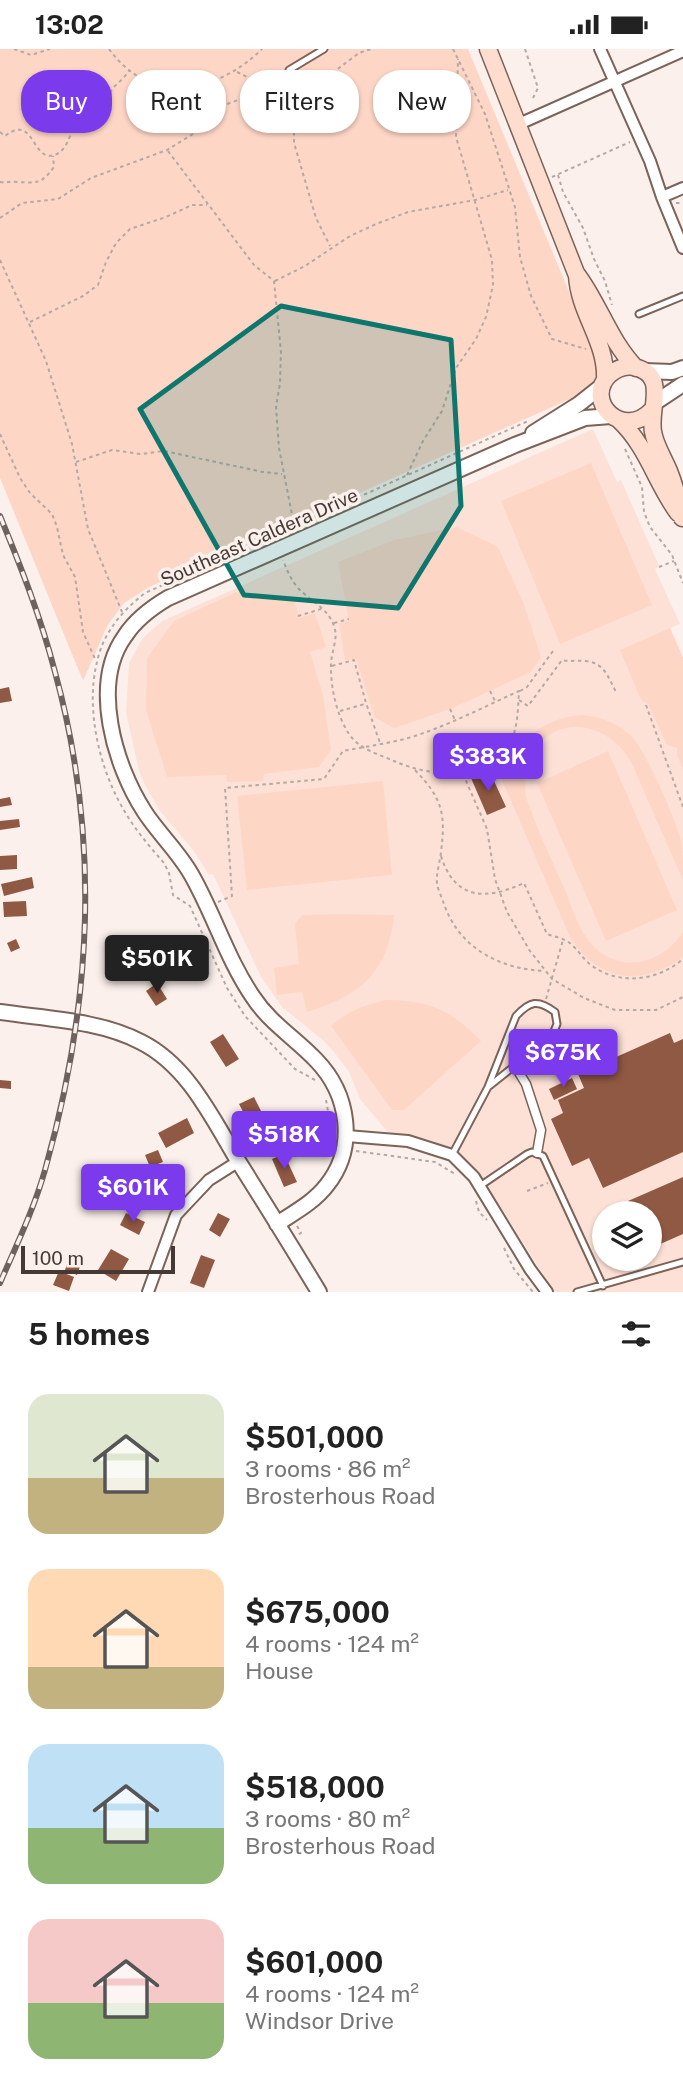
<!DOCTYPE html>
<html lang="en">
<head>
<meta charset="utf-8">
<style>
  :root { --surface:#fff; --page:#f2f2f2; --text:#222; --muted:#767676; --accent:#7c3aed }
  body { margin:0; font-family:"Public Sans",sans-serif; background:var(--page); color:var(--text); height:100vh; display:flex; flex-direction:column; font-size:26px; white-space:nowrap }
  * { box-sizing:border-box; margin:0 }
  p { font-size:23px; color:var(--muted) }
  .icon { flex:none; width:38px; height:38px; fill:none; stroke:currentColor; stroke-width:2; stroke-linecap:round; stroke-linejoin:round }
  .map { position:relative; height:1243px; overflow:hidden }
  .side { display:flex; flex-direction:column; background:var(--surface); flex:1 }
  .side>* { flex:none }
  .guide { position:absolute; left:21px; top:21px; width:642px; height:63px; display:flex; gap:14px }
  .tools { position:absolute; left:592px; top:1152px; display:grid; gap:14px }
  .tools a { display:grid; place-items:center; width:70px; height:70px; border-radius:50%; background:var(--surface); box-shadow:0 2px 5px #0004; font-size:35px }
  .scale { position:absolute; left:21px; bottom:18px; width:154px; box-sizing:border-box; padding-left:7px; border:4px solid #443935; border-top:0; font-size:19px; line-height:24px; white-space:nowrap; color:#443935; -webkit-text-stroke:5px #fcf0ec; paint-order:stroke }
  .price { position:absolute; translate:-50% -60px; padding:0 16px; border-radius:7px; background:var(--accent); color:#fff; font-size:23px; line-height:46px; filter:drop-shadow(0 2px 4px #0008) }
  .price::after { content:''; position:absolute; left:50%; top:42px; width:21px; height:16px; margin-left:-10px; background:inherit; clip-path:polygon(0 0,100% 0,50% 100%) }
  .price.selected { background:#222; color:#fff }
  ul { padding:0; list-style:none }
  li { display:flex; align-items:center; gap:21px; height:175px; padding:0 28px }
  li span { display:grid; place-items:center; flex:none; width:196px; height:140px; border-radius:21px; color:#555 }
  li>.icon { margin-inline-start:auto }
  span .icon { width:84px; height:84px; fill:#fffc; stroke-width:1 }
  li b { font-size:30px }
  h2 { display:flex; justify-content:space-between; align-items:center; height:84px; padding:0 28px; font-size:30px }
  .chip { padding:0 24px; border-radius:28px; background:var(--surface); box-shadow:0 2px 5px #0004; font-size:24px; line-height:63px }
  .chip.selected { background:var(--accent); color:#fff }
  .status { display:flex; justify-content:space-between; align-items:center; height:49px; padding:0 35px; background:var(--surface); direction:ltr }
  .status svg { height:19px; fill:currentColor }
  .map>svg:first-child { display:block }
</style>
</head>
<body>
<div class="status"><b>13:02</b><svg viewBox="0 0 49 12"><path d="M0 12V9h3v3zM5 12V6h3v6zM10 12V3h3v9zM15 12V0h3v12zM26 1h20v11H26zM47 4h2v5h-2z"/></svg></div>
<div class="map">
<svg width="683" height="1243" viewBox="0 0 683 1243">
  <rect width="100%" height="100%" fill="#fcf0ec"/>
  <path fill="#fee1d6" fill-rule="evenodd" d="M593 380 617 433 621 431 659 517 655 520 680 575 670 579 683 609V1243H554L490 1141 470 1115 452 1102 429 1091 410 1087H391L360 1050 349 1023 334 1003 324 992 282 958 261 928 213 825 209 826 193 801 160 762 145 736 139 722 126 663 129 614 142 590 162 572ZM604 1164H649V1209H604Z"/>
  <path fill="#fed6c6" d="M0 0H468L597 310 599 337 149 538 124 554 107 577 83 632 0 429Z
    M591 414 652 556 560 595 501 452Z
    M457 478 498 498 524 555 541 608 531 623 453 659 394 679 375 669 356 610 345 611 339 574 349 572 338 513 394 491Z
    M236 543 293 549 300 569 315 564 326 598 310 603 323 646 331 701 319 718 264 725 263 732 227 733 226 726 167 728 146 661 147 609 174 572Z
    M670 579 683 609V720L677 706V699L667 696 648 655 641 651 620 601Z
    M583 666C601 668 618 674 631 687 646 701 676 772 682 794 683 805 683 820 683 831 670 802 657 772 644 743 638 730 634 715 625 704 608 681 575 669 549 686 528 700 523 725 526 748 537 780 552 812 566 843 572 859 578 878 589 892 616 926 661 917 683 883V908C642 939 597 932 570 888L498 722 510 716 513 720C519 685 551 668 583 666Z
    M608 702 677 861 606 892 537 734Z
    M383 732 392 826 247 841 237 747Z
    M341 865 394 866C388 924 360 947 307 963L302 943 277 946 274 919 299 915 295 875 302 866Z
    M386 951C429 951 451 961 481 992L404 1061H392L331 977C348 962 364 956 386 951Z"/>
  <path fill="#905943" d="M9 638 12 652 0 654V640Z
    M489 721 506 758 487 766 471 729Z
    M10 748 12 756 0 758V750Z
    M19 770 20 778 0 781V772Z
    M17 806V820L0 821V807Z
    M32 828 34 839 4 847 1 835Z
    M26 852 27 867 4 868 3 853Z
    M16 890 20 899 11 903 7 894Z
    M157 934 167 950 156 957 146 942Z
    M670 984 674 994 683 990V1103L603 1139 589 1109 572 1117 551 1070 563 1064 558 1051 584 1039 578 1025Z
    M223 985 239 1010 226 1018 210 993Z
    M572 1029 577 1040 554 1051 549 1040Z
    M0 1031 11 1032V1040L0 1039Z
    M254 1048 265 1070 251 1078 239 1055Z
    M187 1069 194 1084 166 1099 158 1084Z
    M158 1101 163 1113 150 1118 145 1106Z
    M284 1105 297 1133 284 1138 272 1110Z
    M127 1127 138 1137 118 1159 107 1149Z
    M683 1128V1185L649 1200V1164H614L612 1159Z
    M126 1164 145 1173 139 1186 120 1176Z
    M218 1164 230 1170 220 1188 209 1181Z
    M111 1200 129 1210 116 1232 98 1221Z
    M71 1204 83 1209 77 1226 65 1221Z
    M201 1206 215 1211 204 1239 190 1234Z
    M59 1222 74 1228 69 1242 53 1236Z"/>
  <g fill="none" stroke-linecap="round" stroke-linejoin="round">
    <defs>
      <path id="service" d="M289 21 324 0
        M639 265 683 247
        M452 1106 488 1038 516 967C530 952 538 950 555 963L557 975 552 987 488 1038
        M480 1137 527 1105 532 1103 543 1107 603 1237
        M577 1243 683 1213"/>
      <path id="pedestrian" d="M515 1017 526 1035 541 1081 537 1104"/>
      <path id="minor" d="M600 0 650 112 662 148 683 199
        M519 75 683 2
        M662 148 683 139
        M347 1087 408 1092 452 1106 474 1128 530 1220 547 1243
        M148 1243 176 1166 209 1131 239 1112"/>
      <path id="tertiary" d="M644 322 672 323 683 319
        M656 353 683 335
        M533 384 579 355 603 336
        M0 963C46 970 99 971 141 993 189 1017 213 1071 240 1115 267 1158 293 1200 319 1243
        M277 1175C295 1163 314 1153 327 1136 357 1098 349 1045 316 1011 295 989 270 974 253 948 227 910 214 865 191 825 178 802 158 784 144 762 115 717 90 635 125 587 136 570 151 559 168 549L515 396 585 369 611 367"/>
      <path id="secondary" d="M488 0 576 224C599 254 609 291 636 319
        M577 226C579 265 607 292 605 331
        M652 361C623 392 583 352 609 326 616 320 625 316 634 318 671 326 646 363 654 387 657 399 664 410 669 422 675 437 679 453 682 469
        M619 371C647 397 656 434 678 464"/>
    </defs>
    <use href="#service" stroke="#7b6359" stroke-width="9"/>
    <use href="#pedestrian" stroke="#7b6359" stroke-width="11"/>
    <use href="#minor" stroke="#7b6359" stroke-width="14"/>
    <use href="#tertiary" stroke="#7b6359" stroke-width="18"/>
    <use href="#secondary" stroke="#7b6359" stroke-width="19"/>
    <path stroke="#b5a9a5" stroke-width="2" stroke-dasharray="3.5 3.5" stroke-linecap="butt" d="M14 0 31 6 50 0
      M109 0C151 58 217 44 262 0
      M453 0 485 65 515 158 520 208 531 247 552 290 586 300
      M525 0 538 39 533 49
      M237 23 260 34 283 24
      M294 48V94L316 169 330 197
      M0 83 5 87C36 63 31 117 57 105 68 99 69 86 75 77 82 68 92 64 100 56 106 51 109 44 114 38 119 33 125 28 129 22
      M168 102 254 216 274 232 281 303 280 334 276 358 279 399 294 476
      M558 126 563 143 583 179 594 210 605 232 612 256
      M552 128 630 93
      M0 133C6 134 11 132 18 133 38 134 41 135 54 118L53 107
      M676 154H683
      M0 169 22 154 58 150 91 129 167 101 193 85 227 55 241 50 294 46 327 28 359 4 371 0
      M0 211 46 312 72 395 88 480 122 563
      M275 232 305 217 350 187 376 175 408 163 475 151 508 141
      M30 273 83 247 98 236 106 213 116 194 130 180 166 168 192 156H207
      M0 385 20 429 30 444 52 465 57 478 63 506 75 528 83 583 96 612
      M625 400 642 438 644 463 650 478 672 506 683 534
      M76 413 112 401 141 405 164 402 263 423 282 425
      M407 426 423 392 442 362 456 319 476 290 486 268 493 236 492 211 456 88 458 10
      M659 518 674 512
      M298 567 321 560
      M334 574 349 570
      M332 617 354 611 366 654 380 694
      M490 642 495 652
      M520 642 527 638 553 602
      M519 651 528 657 562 611C570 613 578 611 586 612 605 614 609 630 617 645
      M646 656 683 758
      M450 660 455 671
      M340 662 365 655
      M415 721C442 749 446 764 441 803 440 813 436 824 437 835 438 841 442 849 444 855 459 899 500 920 544 922
      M463 725 487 780 495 830 507 863 530 902 552 930 584 949 615 961H656L683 948
      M441 807C455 852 487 851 524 834L547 885C555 888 565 889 572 896 579 902 583 910 591 916 619 937 658 932 683 910
      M218 853 232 847 225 739 324 730 343 702C368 697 394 694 418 686 453 674 486 657 519 642 518 658 518 675 512 690 493 735 430 728 394 712 378 705 359 700 349 685 337 667 331 640 331 619 330 605 339 590 334 577 328 559 310 552 298 539 291 531 287 521 283 511
      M546 950 563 891
      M315 1031 295 1020 245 967 227 939 190 857 173 846 169 824 164 814C150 798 136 782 125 763 100 722 85 661 97 613 103 584 122 562 145 544L528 372
      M326 1051 331 1078 328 1107
      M356 1102 435 1113 455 1125
      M527 1142 548 1134
      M476 1152 479 1163 487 1171
      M297 1177 301 1184 297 1186
      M504 1199 514 1220 533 1243"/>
    <use href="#service" stroke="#fff" stroke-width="5"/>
    <use href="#pedestrian" stroke="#fff" stroke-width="8"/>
    <use href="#minor" stroke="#fff" stroke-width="10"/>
    <use href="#tertiary" stroke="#fff" stroke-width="14"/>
    <use href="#secondary" stroke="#fedcce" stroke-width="16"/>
    <defs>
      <path id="rail" d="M0 467C21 518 41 569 55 623 101 791 92 954 45 1121 34 1160 16 1197 0 1234"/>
    </defs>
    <use href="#rail" stroke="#6d625e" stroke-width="6"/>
    <use href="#rail" stroke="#fcf0ec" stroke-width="3.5" stroke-dasharray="10" stroke-linecap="butt"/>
  </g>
  <path fill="#0f766e" fill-opacity="0.2" stroke="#0f766e" stroke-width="5" stroke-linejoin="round" d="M281 257 451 291 461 457 398 559 244 546 140 360Z"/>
  <g text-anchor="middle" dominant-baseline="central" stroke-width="7" stroke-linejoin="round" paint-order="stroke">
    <g font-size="19" fill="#443935" stroke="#fcf0ec">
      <text transform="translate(259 488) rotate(-24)">Southeast Caldera Drive</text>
    </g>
  </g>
</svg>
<div class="tools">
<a><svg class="icon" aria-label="layers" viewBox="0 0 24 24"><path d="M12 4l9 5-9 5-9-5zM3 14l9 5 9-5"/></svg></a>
</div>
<div class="scale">100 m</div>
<b class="price" style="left:488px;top:744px">$383K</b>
<b class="price selected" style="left:157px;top:946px">$501K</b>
<b class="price" style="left:563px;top:1040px">$675K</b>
<b class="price" style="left:284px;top:1122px">$518K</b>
<b class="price" style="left:133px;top:1175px">$601K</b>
<div class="guide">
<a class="chip selected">Buy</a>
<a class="chip">Rent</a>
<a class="chip">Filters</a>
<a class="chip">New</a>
</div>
</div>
<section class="side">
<h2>5 homes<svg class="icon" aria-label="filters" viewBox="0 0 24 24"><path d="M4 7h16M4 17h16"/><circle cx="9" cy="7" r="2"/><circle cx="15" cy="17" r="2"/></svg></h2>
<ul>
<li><span style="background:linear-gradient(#dfe7d0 60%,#c2b280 0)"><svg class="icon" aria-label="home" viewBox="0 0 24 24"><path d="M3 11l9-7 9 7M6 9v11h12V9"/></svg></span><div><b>$501,000</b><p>3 rooms · 86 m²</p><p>Brosterhous Road</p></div></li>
<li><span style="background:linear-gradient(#ffd9b3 70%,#c2b280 0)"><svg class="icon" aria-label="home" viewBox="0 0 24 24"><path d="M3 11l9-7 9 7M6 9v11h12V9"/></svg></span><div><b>$675,000</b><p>4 rooms · 124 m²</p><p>House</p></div></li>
<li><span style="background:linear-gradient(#bfe0f5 60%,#8fb573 0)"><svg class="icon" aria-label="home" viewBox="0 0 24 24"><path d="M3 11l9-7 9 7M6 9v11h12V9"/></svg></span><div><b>$518,000</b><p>3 rooms · 80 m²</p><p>Brosterhous Road</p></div></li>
<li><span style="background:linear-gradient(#f6c9c9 60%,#8fb573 0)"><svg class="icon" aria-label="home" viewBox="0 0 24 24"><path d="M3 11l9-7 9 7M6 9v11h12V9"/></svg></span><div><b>$601,000</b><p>4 rooms · 124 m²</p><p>Windsor Drive</p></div></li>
</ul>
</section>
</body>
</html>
